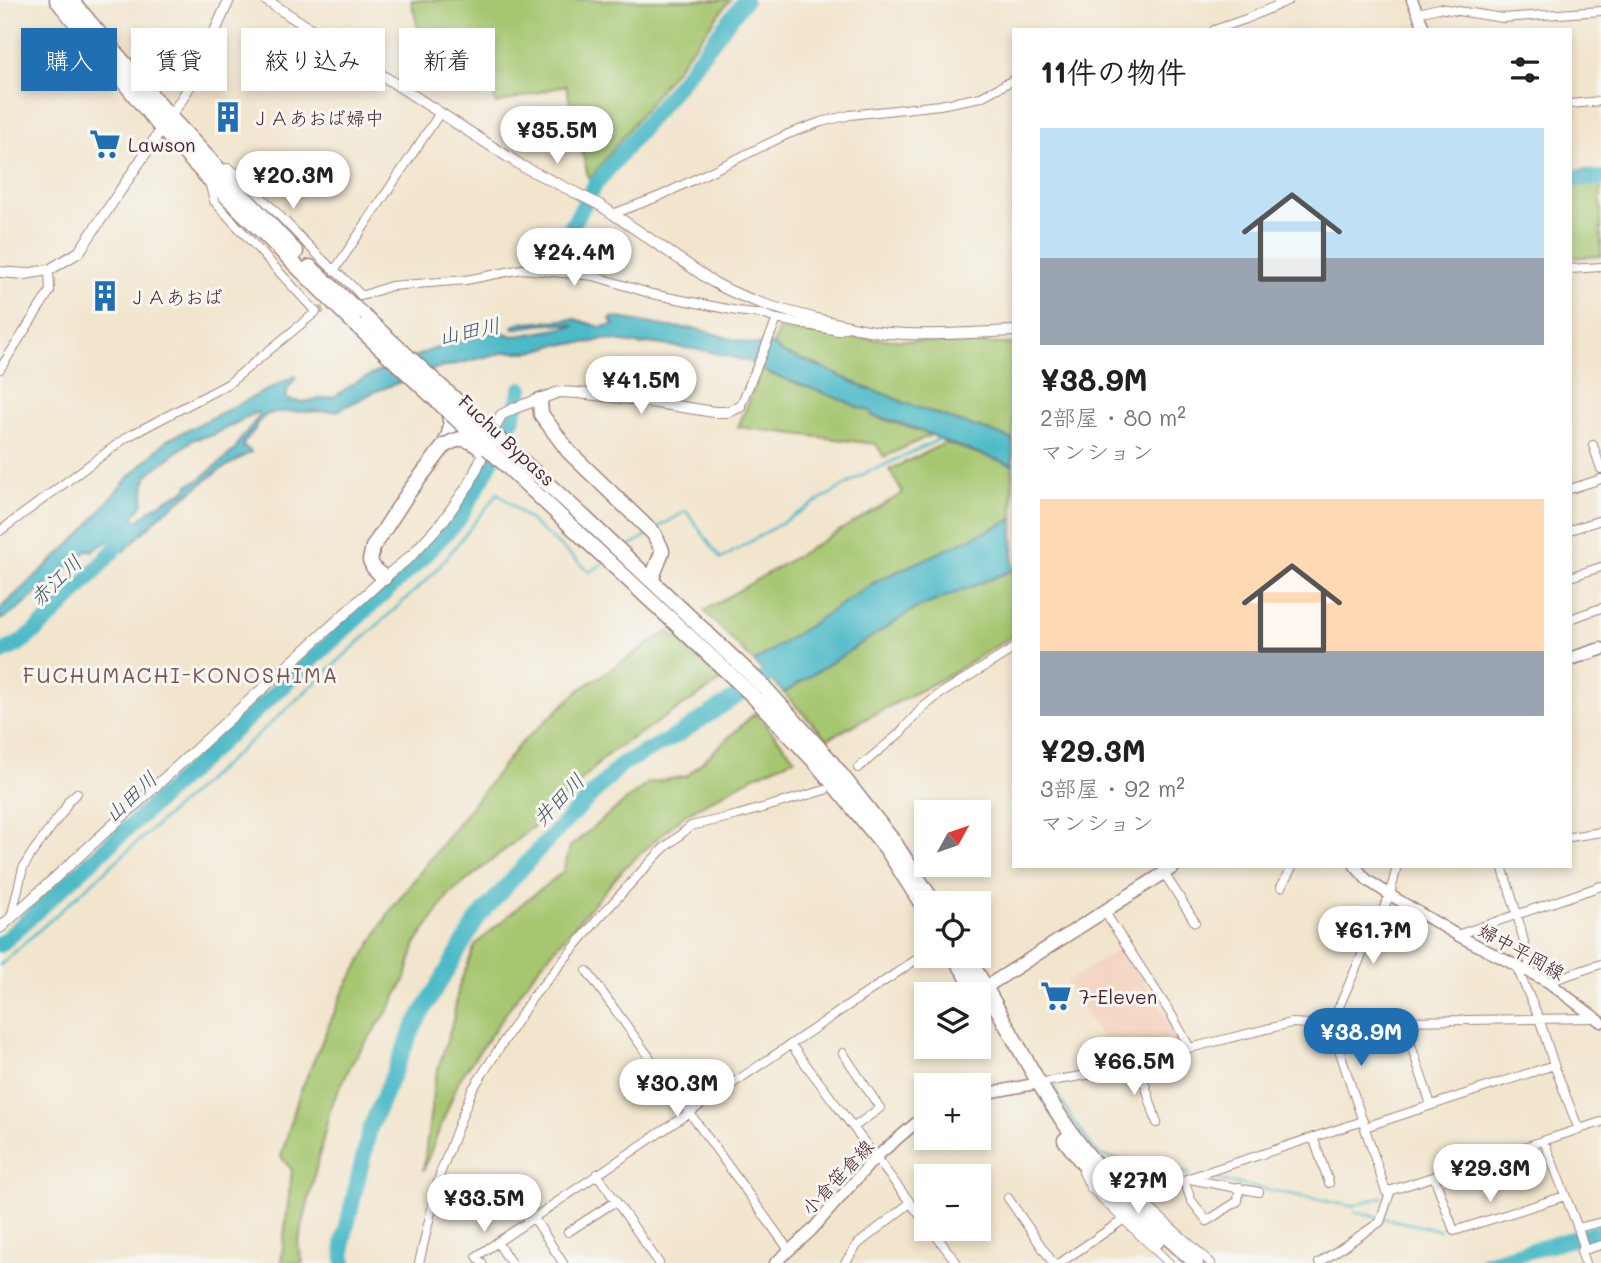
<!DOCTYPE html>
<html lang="ja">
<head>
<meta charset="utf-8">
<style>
  :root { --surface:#fff; --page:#f2f2f2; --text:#202124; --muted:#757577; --accent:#1f6fb2 }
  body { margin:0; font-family:Mali,"Klee One",sans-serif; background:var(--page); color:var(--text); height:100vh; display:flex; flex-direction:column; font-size:26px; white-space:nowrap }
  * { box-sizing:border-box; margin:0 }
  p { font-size:23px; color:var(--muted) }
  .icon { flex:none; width:38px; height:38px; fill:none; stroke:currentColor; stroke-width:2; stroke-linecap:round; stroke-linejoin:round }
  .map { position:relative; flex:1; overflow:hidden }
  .drawer { position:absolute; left:1012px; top:28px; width:560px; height:840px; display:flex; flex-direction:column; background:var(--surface); border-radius:0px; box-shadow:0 4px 10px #0003 }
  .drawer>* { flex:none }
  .guide { position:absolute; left:21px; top:28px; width:665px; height:63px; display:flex; gap:14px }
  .needle { width:46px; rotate:50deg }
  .tools { position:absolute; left:914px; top:800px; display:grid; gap:14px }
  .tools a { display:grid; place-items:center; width:77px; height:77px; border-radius:0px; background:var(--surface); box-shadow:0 4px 10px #0003; font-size:35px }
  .price { position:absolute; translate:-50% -60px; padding:0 16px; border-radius:24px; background:#fff; color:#222; font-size:23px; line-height:46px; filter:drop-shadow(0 2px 4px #0008) }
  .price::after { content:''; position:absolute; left:50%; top:42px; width:21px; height:16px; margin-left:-10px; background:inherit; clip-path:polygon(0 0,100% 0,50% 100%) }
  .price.on { background:var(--accent); color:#fff }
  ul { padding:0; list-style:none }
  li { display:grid; align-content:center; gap:14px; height:371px; padding:0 28px }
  li span { display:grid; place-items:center; height:217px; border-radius:0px; color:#555 }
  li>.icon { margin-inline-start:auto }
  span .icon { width:126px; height:126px; fill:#fffc; stroke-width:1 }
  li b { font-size:30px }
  h2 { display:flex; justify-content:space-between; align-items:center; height:84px; padding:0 28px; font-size:30px }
  .pill { padding:0 24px; border-radius:0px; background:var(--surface); box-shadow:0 4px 10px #0003; font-size:24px; line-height:63px }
  .pill.on { background:var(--accent); color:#fff }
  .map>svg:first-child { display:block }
</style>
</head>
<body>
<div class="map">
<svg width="1601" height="1263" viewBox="0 0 1601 1263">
  <rect width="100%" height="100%" fill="#f6f6f2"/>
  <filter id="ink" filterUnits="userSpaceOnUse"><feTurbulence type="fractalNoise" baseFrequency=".0143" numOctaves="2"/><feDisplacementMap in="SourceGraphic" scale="14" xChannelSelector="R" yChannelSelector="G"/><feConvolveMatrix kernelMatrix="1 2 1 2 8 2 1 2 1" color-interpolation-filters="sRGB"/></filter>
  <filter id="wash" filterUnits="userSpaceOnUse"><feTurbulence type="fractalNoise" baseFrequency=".00686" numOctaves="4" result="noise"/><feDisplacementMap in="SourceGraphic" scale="28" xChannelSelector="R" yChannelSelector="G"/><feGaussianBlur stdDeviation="1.57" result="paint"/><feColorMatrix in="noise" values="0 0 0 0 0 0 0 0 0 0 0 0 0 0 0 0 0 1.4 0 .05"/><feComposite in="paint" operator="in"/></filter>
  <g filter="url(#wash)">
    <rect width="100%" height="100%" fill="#f2e5cd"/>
    <path fill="#f4d3c1" d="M1123 947 1183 1043 1116 1061 1066 982Z"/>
    <path fill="#a6c66f" stroke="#78724d" stroke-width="2" d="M411 0H730L589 180 566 85 496 104 490 78 434 92Z
      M1587 170 1601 174V256L1570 258V171Z
      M778 330C858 339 933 343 1013 344V440L993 432 953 420 905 403 884 394 866 388 812 363 791 356 781 352 773 345Z
      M762 370 843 400 857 407 871 411 873 416 931 435 884 457 876 444 738 427Z
      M945 443 1013 465V519L877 581 754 662 704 611 903 493 889 470Z
      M1013 570V636L944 678 827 739 784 693 915 609Z
      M669 631 721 681 608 754 540 821 449 895 416 943 405 980 388 1011 354 1059 331 1105 298 1245 303 1263H281L292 1170 281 1157 299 1095 344 990 390 911 519 745 582 688Z
      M755 713 795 758 755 776 683 816 625 867 534 973 459 1080 423 1171 435 1079 453 1021 459 986 475 945 524 902 563 872 570 847 603 819 648 783 687 776Z"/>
    <path fill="#4dbac8" stroke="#4c6c7a" stroke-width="2" fill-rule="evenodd" d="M613 317 669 327 697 329 750 344 773 345 781 352 791 356 812 363 866 388 884 394 905 403 953 420 993 432 1013 440V465L952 444C944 443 939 438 932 435 913 426 892 420 872 416L871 411 857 407 843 400 768 373 748 361 707 351 648 343 643 345 602 339 594 342 555 345 532 352H506L432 370 374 392 337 411 276 412 266 415 257 423 255 429 244 442 243 447 248 449 251 452 217 472 161 515 124 551 113 541H108L92 551 89 549 17 610 0 620V609L82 533 125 481 167 440 295 376 296 378 288 388 286 397 288 400 302 402 334 397 356 382 384 369 434 349 491 332H501L514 336 523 335 575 326C556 322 533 325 514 329L513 326 523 322 527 323 575 319 600 327 614 325 610 319ZM257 412 260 415 238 443 236 449 199 480 189 484 185 491C167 497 153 508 139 520H135L134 516 143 503 145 483 148 474 194 439 213 435Z
      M1013 519V570L915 609 784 693 754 662 877 581Z"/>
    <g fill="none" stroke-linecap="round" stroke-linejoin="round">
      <path stroke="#4dbac8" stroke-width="2.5" d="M657 528 686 511 721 559 869 471 878 468 940 439
        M625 549 649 534
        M0 965 293 703 435 572 498 493 590 572 605 562
        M1056 1087 1055 1090 1071 1118 1099 1155 1190 1174
        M1203 1177 1351 1206 1382 1197
        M1355 1212 1440 1230"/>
      <path stroke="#4dbac8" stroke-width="16" d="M1570 178 1579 179 1601 178
        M568 233 595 185 682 80 745 0
        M0 653C6 650 14 647 20 643 54 618 90 577 118 545L113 527
        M0 945 415 565 457 522 478 486 511 424 521 389
        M344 1263 343 1242 370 1128 414 1026 478 918 540 848 622 764 676 736 786 664
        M1485 1263 1601 1231"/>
    </g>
  </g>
  <g filter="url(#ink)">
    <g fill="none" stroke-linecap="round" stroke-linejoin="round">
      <path stroke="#d0bdad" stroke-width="8" stroke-dasharray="8 4" stroke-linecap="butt" d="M316 312 361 296"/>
      <defs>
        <path id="minor" d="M1418 13 1439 8 1503 18 1601 11
          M1214 30 1246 19 1289 0
          M1570 104 1601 101
          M219 170 228 168 238 174C267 201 293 231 322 259 334 272 351 282 361 296L391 286 466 280 522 269 594 276 652 294 737 311 762 314 777 319
          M613 214 660 196 788 134 821 122 850 115 940 105 981 97 1013 80
          M1570 269 1601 267
          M334 271 440 113
          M0 369 50 291 49 270
          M740 407 777 319 838 331 850 326
          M1593 445 1601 469
          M1570 489 1601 479
          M1570 530 1601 520
          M0 531 127 437 228 384 316 312 214 201 209 182
          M1570 577 1601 567
          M1570 619 1601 608
          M858 768 899 734 922 708 940 694 1013 649
          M1570 837 1601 832
          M1397 866 1390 895 1368 941 1331 1025 1386 1192 1601 1122
          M1502 866 1517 914 1532 974
          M1164 873 1195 922
          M1281 887 1293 866
          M1104 911 1171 1014 1190 1048
          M11 918 23 868 32 853 64 810 69 800 77 793
          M1457 935 1601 886
          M1516 966 1539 1018 1554 1065 1579 1130
          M587 971 789 1250
          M1548 982 1601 964
          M1403 1021 1431 1105
          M791 1045C836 1104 880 1164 926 1223
          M843 1053 880 1108 854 1127
          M1138 1062 1157 1123
          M1039 1083 1099 1073 1190 1048 1291 1023 1331 1025 1403 1021 1595 1018
          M1365 1127 1554 1065
          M1313 1137 1329 1183
          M1544 1141 1578 1228 1601 1222
          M1083 1172 1090 1187 1169 1263
          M597 1174 659 1263
          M1434 1176 1454 1231 1565 1196
          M1115 1177 1211 1263
          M1189 1179 1259 1192
          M1184 1180 1191 1200 1207 1221 1238 1201 1239 1187
          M1008 1198 1053 1263
          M1147 1205 1186 1179 1363 1121
          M534 1218 563 1263
          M930 1228 957 1263
          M1578 1228 1585 1250
          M568 1232 616 1201
          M497 1242 511 1263
          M419 1263 440 1174 472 1090 532 998 598 919 643 870 663 849 691 826 738 815 825 790
          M482 1263 477 1256 926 953
          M845 1263 858 1244 910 1203
          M1060 1263 1123 1220
          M1319 1263 1380 1222 1391 1190
          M1585 1263 1581 1251 1601 1245"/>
        <path id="tertiary" d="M266 0 522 166 600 205 713 282C748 302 785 311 825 321 846 325 867 331 889 333 930 336 972 333 1013 331
          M0 272 25 274 49 270 79 252 182 99 193 80 229 0
          M0 928 384 578 411 556 443 521 470 483 501 415 515 408 559 392 578 393 638 400 714 412H728L740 407"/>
        <path id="secondary" d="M1412 0 1425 30
          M1355 866 1367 880 1390 895 1457 935 1548 982 1601 1022
          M978 1095 1039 1083
          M775 1263 811 1231 875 1158 917 1122 926 1117"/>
        <path id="primary" d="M1570 659 1601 649
          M978 992 1175 866"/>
        <path id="trunk" d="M57 0 162 129 207 177 355 324
          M71 0 170 117 296 252
          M310 267 368 320
          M540 400 541 414 569 452 654 534C656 539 661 546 662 551 662 555 653 572 652 580
          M585 518 765 688 828 758 894 842 934 903
          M574 529 752 695 817 764 886 848 926 911
          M384 578 373 567 370 560 373 547 408 493 444 446 449 434 451 425 448 410
          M954 956 985 1005
          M967 956C1006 1020 1037 1089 1083 1149 1116 1191 1156 1227 1196 1263
          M1065 1140 1098 1183 1157 1241"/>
      </defs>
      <use href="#minor" stroke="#9e827c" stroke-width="10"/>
      <use href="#tertiary" stroke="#9e827c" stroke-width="12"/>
      <use href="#secondary" stroke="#9e827c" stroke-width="13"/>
      <use href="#primary" stroke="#9e827c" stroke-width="15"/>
      <use href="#trunk" stroke="#9e827c" stroke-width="17"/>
      <use href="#minor" stroke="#fff" stroke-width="8"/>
      <use href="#tertiary" stroke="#fff" stroke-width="10"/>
      <use href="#secondary" stroke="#fff" stroke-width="10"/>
      <use href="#primary" stroke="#fff" stroke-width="12"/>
      <use href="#trunk" stroke="#fff" stroke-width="14"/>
      <defs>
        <path id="trunk-bridge" d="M368 320 585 518
          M355 324 574 529
          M444 446C460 437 465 436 480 448"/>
      </defs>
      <use href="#trunk-bridge" stroke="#9e827c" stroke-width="17" stroke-linecap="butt"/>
      <use href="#trunk-bridge" stroke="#fff" stroke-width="14"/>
    </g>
  </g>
  <defs>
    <symbol id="building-bare" viewBox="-9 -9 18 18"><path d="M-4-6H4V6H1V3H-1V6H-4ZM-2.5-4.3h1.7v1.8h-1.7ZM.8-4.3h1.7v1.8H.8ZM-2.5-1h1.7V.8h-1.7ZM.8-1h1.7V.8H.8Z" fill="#1f6fb2" stroke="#f6f6f2" stroke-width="2.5" paint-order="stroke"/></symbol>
    <symbol id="supermarket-bare" viewBox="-9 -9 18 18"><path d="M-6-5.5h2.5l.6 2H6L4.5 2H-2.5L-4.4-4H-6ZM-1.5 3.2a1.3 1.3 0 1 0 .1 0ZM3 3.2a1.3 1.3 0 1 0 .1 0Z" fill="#1f6fb2" stroke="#f6f6f2" stroke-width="2.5" paint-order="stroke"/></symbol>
  </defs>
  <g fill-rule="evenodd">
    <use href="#building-bare" x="206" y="95" width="44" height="44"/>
    <use href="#supermarket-bare" x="83" y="122" width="44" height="44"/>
    <use href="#building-bare" x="83" y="274" width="44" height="44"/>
    <use href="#supermarket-bare" x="1034" y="974" width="44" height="44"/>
  </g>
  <g text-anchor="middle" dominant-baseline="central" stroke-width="6" stroke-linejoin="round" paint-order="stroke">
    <g font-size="19" fill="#4a1f2b" stroke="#f6f6f2" text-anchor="start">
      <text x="251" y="117">ＪＡあおば婦中</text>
      <text x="128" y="144">Lawson</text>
      <text x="128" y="296">ＪＡあおば</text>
      <text x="1079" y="996">7-Eleven</text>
    </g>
    <g font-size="19" fill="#4a1f2b" stroke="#f6f6f2">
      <text transform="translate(507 440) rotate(43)">Fuchu Bypass</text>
      <text transform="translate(1522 951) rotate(29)">婦中平岡線</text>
      <text transform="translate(837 1177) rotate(-47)">小倉笹倉線</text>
    </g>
    <g font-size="21" font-style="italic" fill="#4b5562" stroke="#f6f6f2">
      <text transform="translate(469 330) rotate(-12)">山田川</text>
      <text transform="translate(55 580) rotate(-44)">赤江川</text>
      <text transform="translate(130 796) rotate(-43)">山田川</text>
      <text transform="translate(558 799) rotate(-46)">井田川</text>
    </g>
    <g font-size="21" letter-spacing="2" fill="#805450" stroke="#f6f6f2">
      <text x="181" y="674">FUCHUMACHI-KONOSHIMA</text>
    </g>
  </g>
</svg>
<div class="tools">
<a><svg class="needle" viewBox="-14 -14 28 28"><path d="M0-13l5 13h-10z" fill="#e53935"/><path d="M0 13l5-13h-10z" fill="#757577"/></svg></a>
<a><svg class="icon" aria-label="locate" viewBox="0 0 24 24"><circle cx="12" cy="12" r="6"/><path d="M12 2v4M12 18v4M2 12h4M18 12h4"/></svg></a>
<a><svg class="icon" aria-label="layers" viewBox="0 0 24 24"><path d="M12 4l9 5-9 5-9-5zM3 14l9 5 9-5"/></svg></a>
<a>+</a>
<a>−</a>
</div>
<b class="price" style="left:557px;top:166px">¥35.5M</b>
<b class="price" style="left:293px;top:211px">¥20.3M</b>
<b class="price" style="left:574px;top:288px">¥24.4M</b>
<b class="price" style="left:641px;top:416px">¥41.5M</b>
<b class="price" style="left:1373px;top:966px">¥61.7M</b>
<b class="price on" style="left:1361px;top:1068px">¥38.9M</b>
<b class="price" style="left:1134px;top:1097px">¥66.5M</b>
<b class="price" style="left:677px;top:1119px">¥30.3M</b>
<b class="price" style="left:1490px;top:1204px">¥29.3M</b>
<b class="price" style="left:1138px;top:1216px">¥27M</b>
<b class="price" style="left:484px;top:1234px">¥33.5M</b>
<div class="guide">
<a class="pill on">購入</a>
<a class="pill">賃貸</a>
<a class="pill">絞り込み</a>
<a class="pill">新着</a>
</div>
<section class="drawer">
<h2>11件の物件<svg class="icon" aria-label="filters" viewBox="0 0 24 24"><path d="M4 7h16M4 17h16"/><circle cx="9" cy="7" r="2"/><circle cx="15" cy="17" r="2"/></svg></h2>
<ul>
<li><span style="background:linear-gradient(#bfe0f5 60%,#9aa5b1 0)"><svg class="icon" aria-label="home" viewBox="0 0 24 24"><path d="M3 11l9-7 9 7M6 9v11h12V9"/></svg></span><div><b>¥38.9M</b><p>2部屋 · 80 m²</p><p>マンション</p></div></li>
<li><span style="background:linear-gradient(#ffd9b3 70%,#9aa5b1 0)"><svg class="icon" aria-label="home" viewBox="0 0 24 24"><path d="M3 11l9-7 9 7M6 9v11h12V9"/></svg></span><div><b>¥29.3M</b><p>3部屋 · 92 m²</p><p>マンション</p></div></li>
</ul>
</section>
</div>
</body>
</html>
